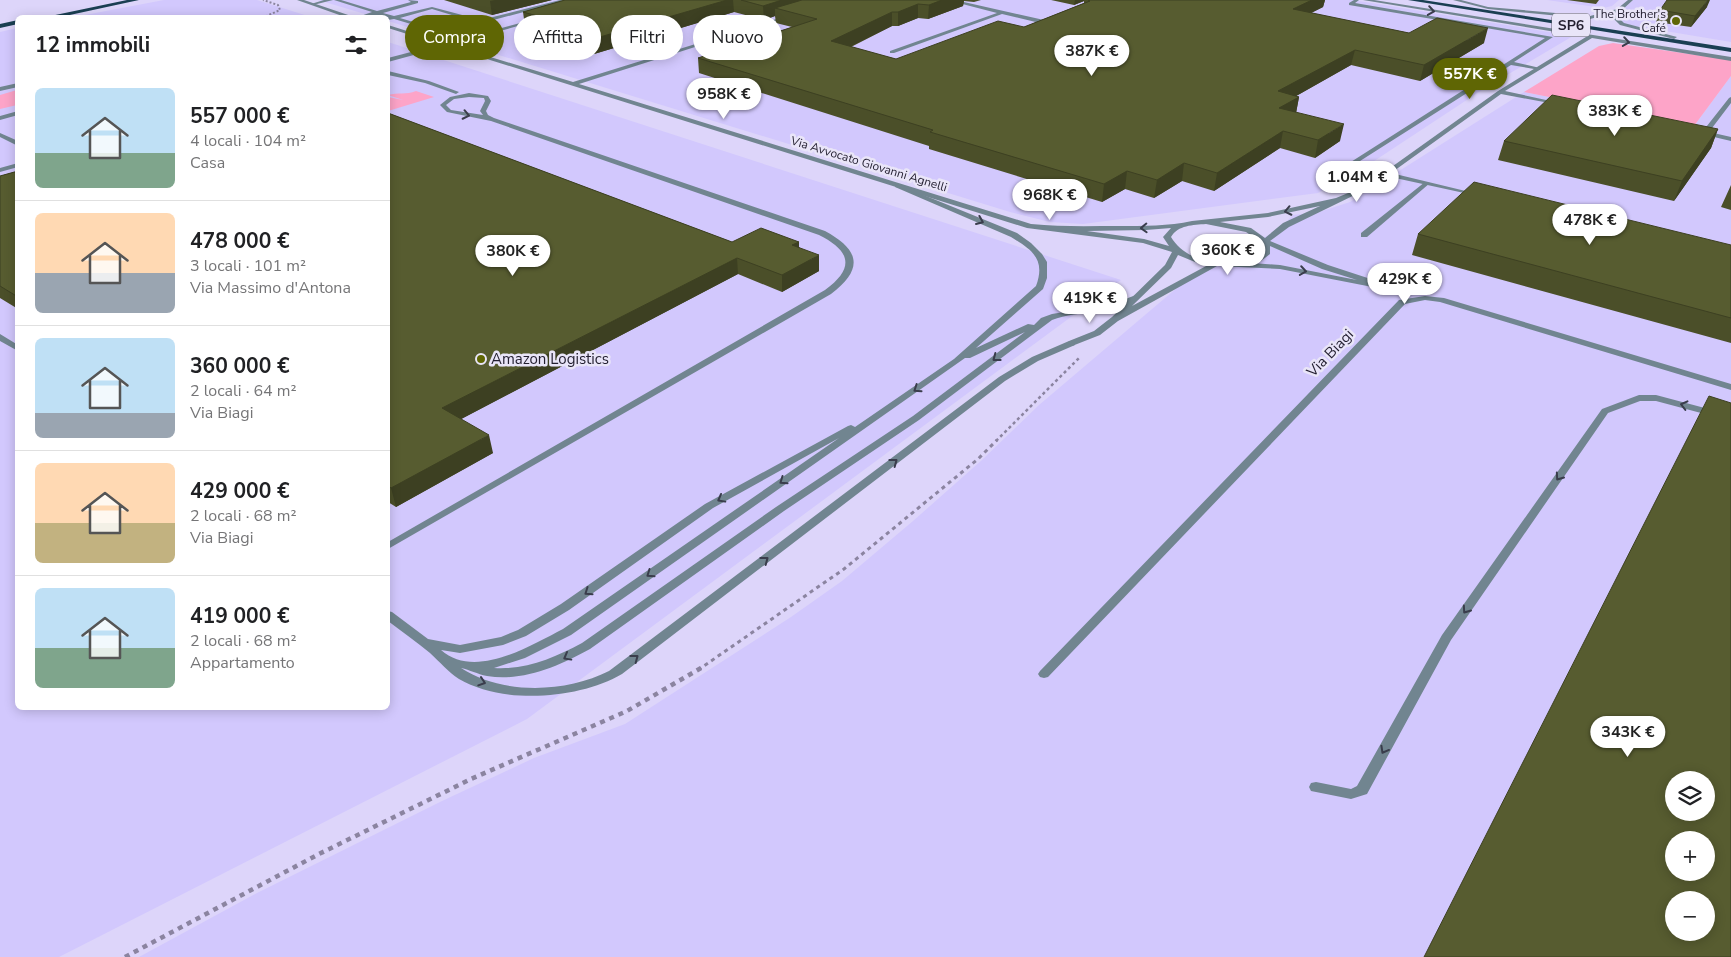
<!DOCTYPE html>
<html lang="it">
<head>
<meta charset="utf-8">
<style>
  :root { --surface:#fff; --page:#f2f2f2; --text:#202124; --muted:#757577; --line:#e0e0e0; --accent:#5f6604 }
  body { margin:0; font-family:"Nunito Sans",sans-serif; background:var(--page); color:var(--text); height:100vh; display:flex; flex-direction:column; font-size:19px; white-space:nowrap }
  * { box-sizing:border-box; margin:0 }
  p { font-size:16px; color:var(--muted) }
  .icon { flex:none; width:28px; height:28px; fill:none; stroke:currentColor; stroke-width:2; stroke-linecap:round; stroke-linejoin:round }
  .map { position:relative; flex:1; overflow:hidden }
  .side { position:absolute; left:15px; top:15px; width:375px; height:695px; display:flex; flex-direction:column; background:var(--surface); border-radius:8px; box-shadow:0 2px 12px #0003 }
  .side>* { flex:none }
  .banner { position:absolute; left:405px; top:15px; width:475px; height:45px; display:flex; gap:10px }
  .tools { position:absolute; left:1665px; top:771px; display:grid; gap:10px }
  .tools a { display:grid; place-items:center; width:50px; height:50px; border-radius:50%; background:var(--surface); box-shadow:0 2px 12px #0003; font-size:25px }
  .price { position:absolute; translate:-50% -42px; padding:0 11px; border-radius:18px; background:#fff; color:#222; font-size:16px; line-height:32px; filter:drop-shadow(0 1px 2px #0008) }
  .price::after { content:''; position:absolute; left:50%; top:30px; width:15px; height:11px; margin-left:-8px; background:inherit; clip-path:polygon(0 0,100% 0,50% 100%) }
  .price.selected { background:var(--accent); color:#fff }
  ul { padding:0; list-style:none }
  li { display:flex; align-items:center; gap:15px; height:125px; padding:0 20px }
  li+li { border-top:1px solid var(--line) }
  li span { display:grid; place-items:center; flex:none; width:140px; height:100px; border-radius:8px; color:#555 }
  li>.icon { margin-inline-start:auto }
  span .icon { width:60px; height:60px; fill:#fffc; stroke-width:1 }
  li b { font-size:21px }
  h2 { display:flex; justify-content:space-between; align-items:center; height:60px; padding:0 20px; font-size:21px }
  .chip { padding:0 18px; border-radius:22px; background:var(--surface); box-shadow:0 2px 12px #0003; font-size:18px; line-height:45px }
  .chip.selected { background:var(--accent); color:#fff }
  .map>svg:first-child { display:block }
</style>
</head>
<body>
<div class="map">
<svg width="1731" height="957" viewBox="0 0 1731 957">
  <rect width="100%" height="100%" fill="#ddd5fa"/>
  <path fill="#d2c8fd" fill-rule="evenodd" d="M164 0H257L311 17H74Z
    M318 0H1353L1573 36 1485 88 1365 167 1318 193 1083 224 1050 222 1010 212 388 21V18L375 17Z
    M1547 0H1619L1612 6 1603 8Z
    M1633 0H1731V42L1623 24 1612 13 1627 6Z
    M17 28 18 708H388V42L1121 280 527 719 59 957H0V32Z
    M1731 76V957H139L257 893 442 801 534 758 625 724 791 617 842 581 913 521 982 460 1039 405 1178 287 1279 229 1293 215 1319 212 1350 202 1524 92 1694 126ZM1674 780H1706V812H1674ZM1674 840H1706V872H1674ZM1674 900H1706V932H1674Z"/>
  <path fill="#fda4c8" d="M1613 43 1731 60V76L1694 126 1524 92 1599 46Z
    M17 90V105L0 109V95Z
    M416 91 434 97 388 111V97L403 100 388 95C398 92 406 95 416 91Z"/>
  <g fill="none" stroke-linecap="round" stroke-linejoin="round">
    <path stroke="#8b84a0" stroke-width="2" stroke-dasharray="2 2" stroke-linecap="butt" d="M262 18 280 10 278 5 263 0"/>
    <path stroke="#8b84a0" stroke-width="2.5" stroke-dasharray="3 3" stroke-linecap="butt" d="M996 441 1079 358"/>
    <path stroke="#8b84a0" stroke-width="3" stroke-dasharray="4 4" stroke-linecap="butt" d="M698 670 844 569 978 459 997 440"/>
    <path stroke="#8b84a0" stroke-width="4.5" stroke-dasharray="5 5" stroke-linecap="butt" d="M125 957 319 854 471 779 627 711 701 668"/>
    <path fill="#718590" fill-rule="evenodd" d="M324 0H333L313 5 311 4Z
      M334 0H341L377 11 411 2 408 0 418 1V3L383 13 394 16 432 7 481 20 560 0H568L449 32 467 38V40L465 41 443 34 421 39V37L438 32 394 19 388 20V17C374 13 369 18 355 18L372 12ZM432 9 475 22 443 31 400 18Z
      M1354 0H1359L1355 3 1553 37 1514 62 1540 68V70L1511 65 1349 168 1369 186V188L1367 189 1343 169V167L1545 38 1349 5V3Z
      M430 47 433 49 432 50 388 62V58Z
      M388 71 429 81 459 92 456 94 425 83 388 75Z
      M18 83V87L0 91V87Z
      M469 93 488 96 491 101 486 111 488 115 494 118 825 231C860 250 864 269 831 294L388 549V542L825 290C855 268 851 251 819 235L491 121 447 112 440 105 450 97ZM469 97 484 98 485 101 480 111 483 115 451 110 446 105 454 99Z
      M18 111V115L0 120V116Z
      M0 133 18 141V146L0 137Z
      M18 163V167L0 172V168Z
      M1425 182 1430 183 1367 237H1361V233Z
      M895 185H899L1017 233 1031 243 1042 254 1047 262V278L1043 289 976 348 1028 324 1034 325 1041 318 1052 314 1112 304 1136 295 1140 297C1117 317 1079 309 1052 320L919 420 784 511 590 649C559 666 523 682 487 676 477 674 470 670 461 668 502 695 566 693 609 671L999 377 1032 357 1069 341H1075V345L1038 361 1005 381 622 674C579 699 504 705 459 679 448 672 440 662 430 653 417 642 402 632 388 621V611L392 612 428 639 460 645 501 637 518 630 561 604 705 504 848 426 851 425 855 427 954 359 1036 286C1046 259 1032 250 1011 237L895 187ZM1025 332 913 416 776 507 582 643C554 658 526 670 494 668L525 658 571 635 965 358H970ZM839 438 563 629C530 646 475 680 441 650L460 653 503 645 526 636 569 610 713 508Z
      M0 334 18 345V351L0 341Z
      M1639 395H1656L1731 415V421L1656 401H1640L1608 413 1451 640 1367 794 1351 799 1311 791 1309 787 1311 783 1316 782 1351 789 1357 786 1442 635 1602 409Z"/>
    <path fill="#718590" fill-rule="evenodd" d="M297 0H304L357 18H348Z
      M947 0H955L1044 20 1052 17 1055 19 1044 24 1002 14 894 53H890V51L997 13Z
      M1363 0H1374L1731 57V61L1592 38 1505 91 1560 103V105L1501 94 1391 173 1478 194V196L1386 176 1369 188 1289 227 1270 241 1328 265 1398 288V292L1280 269 1217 266 1118 321 1100 335 1072 346 1068 343 1069 341 1094 331 1112 317 1165 265 1172 252 1143 243 1027 228 388 28V25L445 43 539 18V20L451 45 573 82 789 15V17L579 84 1031 224C1060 227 1090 226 1119 226 1143 226 1169 226 1192 221L1268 213 1336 198 1365 186 1498 91 1586 37ZM1320 206 1283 223 1265 238 1251 228 1220 222 1268 217ZM1206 224 1246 232 1261 242 1263 251C1237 271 1188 266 1171 237 1178 225 1193 225 1206 224ZM1171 228 1163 237 1169 246 1144 239 1087 231 1146 230ZM1270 246 1322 269 1357 280 1280 265 1252 263 1261 261 1270 254ZM1178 255 1195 262 1208 265 1132 306 1171 268Z
      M1453 0H1461L1488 7 1590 16 1617 9 1628 0H1633L1621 11 1614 13 1624 23 1677 37 1674 39 1620 25 1609 14 1590 19 1488 9Z
      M1731 97V103L1709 132 1731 137V141L1701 134V132L1703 131 1729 98Z
      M1425 296 1444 298 1731 384V390L1440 302 1425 300 1405 304 1048 677 1044 678 1040 677 1038 674 1040 671 1399 300Z"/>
    <path fill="#1a3f52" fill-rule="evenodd" d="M127 0H139L56 18H41Z
      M1408 0H1423L1731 48V52Z
      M18 20V24L0 28V24Z"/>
  </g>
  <path fill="#4b4f29" d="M444 0H552L492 15Z
    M565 0H981L974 2 964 1 963 6 928 19 918 18 898 26H892L851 47 896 59 1024 27 1084 3V1L1074 5 1051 0H1325L1323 7 1311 13 1409 33 1484 43 1420 81 1351 65 1296 96 1299 97 1296 113 1340 141 1315 158 1280 148 1214 191 1182 181 1154 198 1125 189 1102 202 929 149V146L699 73 698 58 792 27 776 23 775 16 764 20 734 12 594 54 533 34 532 28 525 26 523 12Z
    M1567 0H1599L1596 4Z
    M1707 7 1691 27 1656 22 1660 10Z
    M388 113 732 242H799V247L819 271 782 292 738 274 461 419 493 453 396 507 388 502Z
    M1718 129 1711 148 1674 201 1498 160 1504 141Z
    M18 171V309L0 298V176Z
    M1731 185V210L1721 207Z
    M1418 234 1731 245V343L1412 255Z"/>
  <path fill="#3d4022" d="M495 0H552L492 15 490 1Z
    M727 0H733L734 12 594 54 593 39Z
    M782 0H827L775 8V16L764 20 763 6Z
    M942 0H964L963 6 928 19 929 5Z
    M1075 0H1084V1L1074 5Z
    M1312 0H1325L1323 7 1291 23 1293 9Z
    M1708 0H1710L1707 7 1691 27 1695 16Z
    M918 4V18L898 26V12Z
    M892 12V26L831 56V41Z
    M1488 28 1484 43 1420 81 1424 65Z
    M1355 50 1351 65 1275 108 1278 91Z
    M1299 97 1296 113 1279 108Z
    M1344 124 1340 141 1315 158 1318 140Z
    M1718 129 1711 148 1674 201 1682 181Z
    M1283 131 1280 148 1214 191 1217 173Z
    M1184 163 1182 181 1154 198 1157 180Z
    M1127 171 1125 189 1102 202 1104 184Z
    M799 242V258L792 245Z
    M819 255V271L782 292V275Z
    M737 258 738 274 446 427 442 408Z
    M489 435 493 453 396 507 391 488Z"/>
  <path fill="#575c30" stroke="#3d4022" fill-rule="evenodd" d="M565 0H727L593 39 531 20 541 17 523 12Z
    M741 0H782L763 6Z
    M802 0H942L929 5 918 4 898 12H892L831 41 896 59 998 21 1024 27 1090 1 1088 0H1312L1293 9 1409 33 1437 18 1488 28 1424 65 1355 50 1278 91 1299 97 1279 108 1344 124 1318 140 1283 131 1217 173 1184 163 1157 180 1127 171 1104 184 930 132 933 130 698 58 817 19 775 8Z
    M1667 0H1708L1695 16 1660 10Z
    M1552 95 1718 129 1682 181 1504 141Z
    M388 113 732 242 761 228 799 242 792 245 819 255 782 275 737 258 442 408 489 435 391 488 388 486Z
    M18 171V297L0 286V176Z
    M1474 182 1731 245V318L1418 234Z
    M1709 396 1731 403V957H1424ZM1674 780H1706V812H1674ZM1674 840H1706V872H1674ZM1674 900H1706V932H1674Z"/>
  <defs><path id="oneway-chevron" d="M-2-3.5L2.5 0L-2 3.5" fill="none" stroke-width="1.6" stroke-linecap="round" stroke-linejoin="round" transform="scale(1.25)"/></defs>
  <g stroke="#3a3d4c">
    <use href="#oneway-chevron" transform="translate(1431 11) rotate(9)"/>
    <use href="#oneway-chevron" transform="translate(1626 42) rotate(9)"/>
    <use href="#oneway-chevron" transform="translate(466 115) rotate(12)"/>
    <use href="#oneway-chevron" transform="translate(1288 211) rotate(168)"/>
    <use href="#oneway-chevron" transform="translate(980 221) rotate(23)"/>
    <use href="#oneway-chevron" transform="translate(1144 228) rotate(178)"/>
    <use href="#oneway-chevron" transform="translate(1303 271) rotate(9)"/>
    <use href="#oneway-chevron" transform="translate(996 358) rotate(143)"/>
    <use href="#oneway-chevron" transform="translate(917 389) rotate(146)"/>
    <use href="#oneway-chevron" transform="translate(1684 405) rotate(-166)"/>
    <use href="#oneway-chevron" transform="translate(894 462) rotate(-37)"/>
    <use href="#oneway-chevron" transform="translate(1559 477) rotate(125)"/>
    <use href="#oneway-chevron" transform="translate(783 481) rotate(145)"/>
    <use href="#oneway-chevron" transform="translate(721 499) rotate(151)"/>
    <use href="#oneway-chevron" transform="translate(765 560) rotate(-37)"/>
    <use href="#oneway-chevron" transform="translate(650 574) rotate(145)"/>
    <use href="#oneway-chevron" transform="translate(588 592) rotate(145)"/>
    <use href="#oneway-chevron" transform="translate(1466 610) rotate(125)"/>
    <use href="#oneway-chevron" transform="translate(567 657) rotate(151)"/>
    <use href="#oneway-chevron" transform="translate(635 658) rotate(-37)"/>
    <use href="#oneway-chevron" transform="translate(482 682) rotate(18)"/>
    <use href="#oneway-chevron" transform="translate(1384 750) rotate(119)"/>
  </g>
  <g fill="#5f6604" stroke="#e9e5f8" stroke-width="2">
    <circle cx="1676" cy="21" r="5"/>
    <circle cx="481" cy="359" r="5"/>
  </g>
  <g text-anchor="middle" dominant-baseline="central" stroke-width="5" stroke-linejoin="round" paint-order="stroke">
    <g font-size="12" fill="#221e2f" stroke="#e9e5f8" text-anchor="end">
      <text x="1666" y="14">The Brother's<tspan x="1666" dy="14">Café</tspan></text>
    </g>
    <g font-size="12" fill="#221e2f" stroke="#e9e5f8">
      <text transform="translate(869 164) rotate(17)">Via Avvocato Giovanni Agnelli</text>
    </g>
    <rect fill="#e9e5f8" stroke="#5e5a6b" stroke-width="1" x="1552" y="13.5" width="38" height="23" rx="4"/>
    <g font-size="14" font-weight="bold" fill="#221e2f">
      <text x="1571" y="25">SP6</text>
    </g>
    <g font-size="15" fill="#221e2f" stroke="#e9e5f8">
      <text transform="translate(1330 353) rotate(-46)">Via Biagi</text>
    </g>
    <g font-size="15" fill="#221e2f" stroke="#e9e5f8" text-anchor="start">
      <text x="491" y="359">Amazon Logistics</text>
    </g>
  </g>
</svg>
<div class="tools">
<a><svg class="icon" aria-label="layers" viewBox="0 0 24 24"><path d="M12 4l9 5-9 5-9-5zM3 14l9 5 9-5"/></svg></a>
<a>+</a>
<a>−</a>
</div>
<b class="price" style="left:1092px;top:77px">387K €</b>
<b class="price selected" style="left:1470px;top:100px">557K €</b>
<b class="price" style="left:724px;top:120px">958K €</b>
<b class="price" style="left:1615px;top:137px">383K €</b>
<b class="price" style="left:1357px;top:203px">1.04M €</b>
<b class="price" style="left:1050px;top:221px">968K €</b>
<b class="price" style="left:1590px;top:246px">478K €</b>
<b class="price" style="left:1228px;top:276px">360K €</b>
<b class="price" style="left:513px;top:277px">380K €</b>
<b class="price" style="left:1405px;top:305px">429K €</b>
<b class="price" style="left:1090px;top:324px">419K €</b>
<b class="price" style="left:1628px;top:758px">343K €</b>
<div class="banner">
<a class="chip selected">Compra</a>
<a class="chip">Affitta</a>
<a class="chip">Filtri</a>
<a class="chip">Nuovo</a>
</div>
<section class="side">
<h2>12 immobili<svg class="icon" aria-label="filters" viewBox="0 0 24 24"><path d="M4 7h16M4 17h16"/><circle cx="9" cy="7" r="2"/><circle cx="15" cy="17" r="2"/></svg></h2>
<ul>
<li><span style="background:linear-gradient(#bfe0f5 65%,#7fa58c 0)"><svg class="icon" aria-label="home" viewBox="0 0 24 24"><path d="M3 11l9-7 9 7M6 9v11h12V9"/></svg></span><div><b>557 000 €</b><p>4 locali · 104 m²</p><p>Casa</p></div></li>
<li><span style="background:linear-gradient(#ffd9b3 60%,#9aa5b1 0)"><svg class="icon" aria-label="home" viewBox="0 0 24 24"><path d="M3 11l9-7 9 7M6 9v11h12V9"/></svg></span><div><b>478 000 €</b><p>3 locali · 101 m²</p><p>Via Massimo d'Antona</p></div></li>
<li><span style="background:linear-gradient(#bfe0f5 75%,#9aa5b1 0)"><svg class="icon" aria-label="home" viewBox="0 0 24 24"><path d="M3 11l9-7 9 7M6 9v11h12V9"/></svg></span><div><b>360 000 €</b><p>2 locali · 64 m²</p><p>Via Biagi</p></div></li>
<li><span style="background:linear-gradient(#ffd9b3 60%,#c2b280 0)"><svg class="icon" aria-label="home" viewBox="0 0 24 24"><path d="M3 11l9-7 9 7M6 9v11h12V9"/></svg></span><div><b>429 000 €</b><p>2 locali · 68 m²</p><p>Via Biagi</p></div></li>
<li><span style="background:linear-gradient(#bfe0f5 60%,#7fa58c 0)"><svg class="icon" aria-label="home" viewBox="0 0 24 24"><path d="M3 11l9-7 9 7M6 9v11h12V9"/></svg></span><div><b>419 000 €</b><p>2 locali · 68 m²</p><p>Appartamento</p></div></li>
</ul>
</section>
</div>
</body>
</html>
